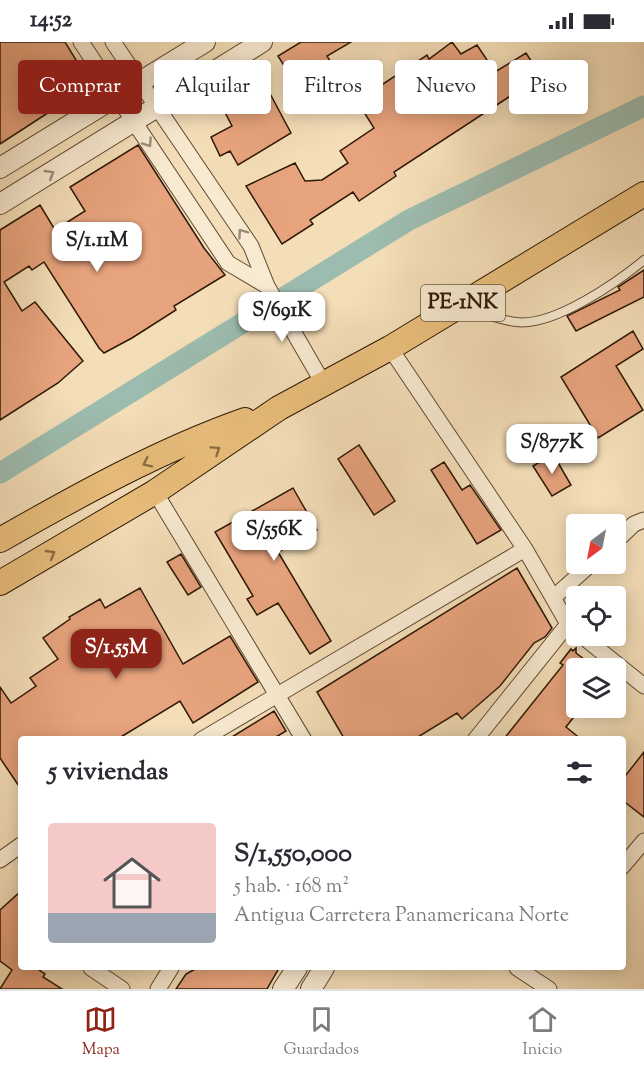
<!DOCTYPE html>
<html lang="es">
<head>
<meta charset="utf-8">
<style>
  :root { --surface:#fff; --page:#f7f7f7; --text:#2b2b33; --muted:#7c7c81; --line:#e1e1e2; --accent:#8f2418 }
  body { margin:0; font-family:"Sorts Mill Goudy",serif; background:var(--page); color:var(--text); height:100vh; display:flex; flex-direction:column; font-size:22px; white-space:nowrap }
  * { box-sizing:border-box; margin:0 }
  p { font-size:20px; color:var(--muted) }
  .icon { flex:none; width:33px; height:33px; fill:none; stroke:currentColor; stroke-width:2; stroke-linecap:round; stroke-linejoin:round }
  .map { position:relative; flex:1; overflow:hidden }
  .details { position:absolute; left:18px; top:694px; width:608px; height:234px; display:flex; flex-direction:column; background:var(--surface); border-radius:6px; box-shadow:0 3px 15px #0003 }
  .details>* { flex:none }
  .guide { position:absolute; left:18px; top:18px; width:609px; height:54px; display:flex; gap:12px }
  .needle { width:39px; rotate:212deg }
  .buttons { position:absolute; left:566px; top:472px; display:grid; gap:12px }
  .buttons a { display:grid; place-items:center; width:60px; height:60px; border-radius:6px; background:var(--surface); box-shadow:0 3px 15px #0003; font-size:30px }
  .price { position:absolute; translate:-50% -51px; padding:0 14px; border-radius:12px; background:#fff; color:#222; font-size:20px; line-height:39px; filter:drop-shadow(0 2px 3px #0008) }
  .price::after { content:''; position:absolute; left:50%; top:36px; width:18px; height:14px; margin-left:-9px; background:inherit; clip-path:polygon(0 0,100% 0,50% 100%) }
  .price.on { background:var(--accent); color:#fff }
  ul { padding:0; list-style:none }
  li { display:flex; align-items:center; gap:18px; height:150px; padding:0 30px }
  li span { display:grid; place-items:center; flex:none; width:168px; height:120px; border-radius:6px; color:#555 }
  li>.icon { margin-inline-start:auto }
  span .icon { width:72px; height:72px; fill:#fffc; stroke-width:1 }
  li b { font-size:26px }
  h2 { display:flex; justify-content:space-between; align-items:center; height:72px; padding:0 30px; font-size:26px }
  .tag { padding:0 21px; border-radius:6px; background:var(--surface); box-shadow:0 3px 15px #0003; font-size:21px; line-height:54px }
  .tag.on { background:var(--accent); color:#fff }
  .status { display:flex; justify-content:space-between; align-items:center; height:42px; padding:0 30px; background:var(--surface); direction:ltr }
  .status svg { height:16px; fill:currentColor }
  .menu { display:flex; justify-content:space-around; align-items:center; height:84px; border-top:2px solid var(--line); background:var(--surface); font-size:16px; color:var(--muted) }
  .menu a { display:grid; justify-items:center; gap:3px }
  .menu .on { color:var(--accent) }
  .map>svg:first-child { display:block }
</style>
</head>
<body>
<div class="status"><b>14:52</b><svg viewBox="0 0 49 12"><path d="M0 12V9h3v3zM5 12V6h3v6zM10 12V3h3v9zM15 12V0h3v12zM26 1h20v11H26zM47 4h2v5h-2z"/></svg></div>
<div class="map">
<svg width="644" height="947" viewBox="0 0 644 947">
  <rect width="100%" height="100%" fill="#f4deb8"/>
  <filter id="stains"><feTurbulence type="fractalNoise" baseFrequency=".00333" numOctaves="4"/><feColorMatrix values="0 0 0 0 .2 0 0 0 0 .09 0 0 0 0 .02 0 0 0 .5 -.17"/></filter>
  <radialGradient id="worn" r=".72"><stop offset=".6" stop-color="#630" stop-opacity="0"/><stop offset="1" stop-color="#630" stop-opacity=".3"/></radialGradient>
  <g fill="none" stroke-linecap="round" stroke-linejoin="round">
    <path stroke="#9cbcaf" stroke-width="21" d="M0 431 409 178 644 64"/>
  </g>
  <path fill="#e7a37d" stroke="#2e1806" stroke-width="1.5" d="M0 0H65L81 26 71 56 0 102Z
    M301 0H351L327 14 351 53 333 64 330 59 313 70 278 14Z
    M452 0 461 12 477 3 495 30 526 11 541 34 394 130 396 134 359 159 353 150 310 178 313 182 282 202 246 144 295 121 305 139 322 138 348 121 340 109 374 86 357 59 427 13 429 17Z
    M259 31 291 91 238 123 230 109 220 114 211 95 232 84 216 53Z
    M138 103 204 206 225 233 174 264 176 268 132 296 104 311 99 306 44 220 32 228 29 224 4 240 22 269 35 260 83 319 58 341 0 378V188L40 163 55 188 85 169 70 145Z
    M644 228V255L576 289 567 274 620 248 618 245Z
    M633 289 643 307 616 324 643 368 598 396 561 335Z
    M359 403 395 459 374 473 338 417Z
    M553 412 571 443 552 454 533 424Z
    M444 420 462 448 470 443 501 488 477 502 431 428Z
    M293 446 317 488 278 510 331 599 310 612 278 561 257 573 247 557 253 554 215 490Z
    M181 512 201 545 188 553 167 520Z
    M517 526 552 586 545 595 534 601 500 644 462 677 457 671 413 698H345L317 650Z
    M140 546 183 622 230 594 258 640 193 681 180 659 116 698H21V747L0 716V645L11 661 36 644 30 636 58 617 43 596 70 577 69 575 100 557 105 566Z
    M576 606V611L597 627H576V666H581L566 685 582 698H503L563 623 560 621 571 607 573 609Z
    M274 669 286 689 271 698H227Z
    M644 710V775L622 758V738Z
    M21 849V926H36L45 932 43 935 62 947H0L12 928 0 919V868Z
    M197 926H279L267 947H176L186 932Z"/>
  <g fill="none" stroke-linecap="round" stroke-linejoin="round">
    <defs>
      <path id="service" d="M466 266C482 271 499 278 516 280 553 285 616 241 644 218"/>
      <path id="minor" d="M81 0 228 221 267 244
        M113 0 251 204 267 244 323 341
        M390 306 525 507 568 582 576 589
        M155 450 304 698
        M615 500 634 482 644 478
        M553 556 591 522
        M582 594 644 644
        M201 698 525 507
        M475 698 568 582
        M0 818 21 803
        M622 825 644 799
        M91 926 122 947
        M517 926 549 947
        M158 947 171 926"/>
      <path id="tertiary" d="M0 126 205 0
        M0 162 262 0
        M283 947 297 926
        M311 947 324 926"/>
      <path id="primary" d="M0 498C79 453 160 408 245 378
        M0 541 155 450 279 366 390 306 644 152"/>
    </defs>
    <use href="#service" stroke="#604a32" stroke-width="10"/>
    <use href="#minor" stroke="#604a32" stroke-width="17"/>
    <use href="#tertiary" stroke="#604a32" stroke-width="22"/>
    <use href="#primary" stroke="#2e1806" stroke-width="26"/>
    <use href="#service" stroke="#f8ead1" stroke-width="8"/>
    <use href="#minor" stroke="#f8ead1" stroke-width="15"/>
    <use href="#tertiary" stroke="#f8ead1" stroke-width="20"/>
    <use href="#primary" stroke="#eabf7c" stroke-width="24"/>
  </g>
  <defs><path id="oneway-chevron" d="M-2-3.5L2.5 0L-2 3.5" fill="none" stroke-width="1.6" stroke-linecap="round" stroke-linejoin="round" transform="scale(1.5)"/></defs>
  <g stroke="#9d8c76">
    <use href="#oneway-chevron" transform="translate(148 101) rotate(56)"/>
    <use href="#oneway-chevron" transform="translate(50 132) rotate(-31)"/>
    <use href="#oneway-chevron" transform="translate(242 191) rotate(-125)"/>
  </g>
  <g stroke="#8c6c41">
    <use href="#oneway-chevron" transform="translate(216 408) rotate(-34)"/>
    <use href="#oneway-chevron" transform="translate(147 421) rotate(154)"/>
    <use href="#oneway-chevron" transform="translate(51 512) rotate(-31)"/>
  </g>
  <g text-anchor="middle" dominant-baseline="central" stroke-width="4.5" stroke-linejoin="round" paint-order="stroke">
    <rect fill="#f8ead1" stroke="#6b5743" stroke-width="1.5" x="421" y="243" width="84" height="36" rx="4.5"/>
    <g font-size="21" font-weight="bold" fill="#2e1806">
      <text x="463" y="261">PE-1NK</text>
    </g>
  </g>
  <rect width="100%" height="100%" filter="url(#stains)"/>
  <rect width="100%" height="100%" fill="url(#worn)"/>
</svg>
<div class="buttons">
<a><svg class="needle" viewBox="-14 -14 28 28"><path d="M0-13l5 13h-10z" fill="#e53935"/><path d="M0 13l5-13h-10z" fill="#7c7c81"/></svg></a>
<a><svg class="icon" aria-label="locate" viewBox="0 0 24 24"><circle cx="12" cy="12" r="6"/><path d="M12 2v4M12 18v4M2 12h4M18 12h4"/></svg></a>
<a><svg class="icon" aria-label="layers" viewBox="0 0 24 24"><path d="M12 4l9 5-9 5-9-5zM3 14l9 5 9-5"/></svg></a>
</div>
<b class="price" style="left:97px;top:231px">S/1.11M</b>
<b class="price" style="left:282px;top:301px">S/691K</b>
<b class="price" style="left:552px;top:433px">S/877K</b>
<b class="price" style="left:274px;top:520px">S/556K</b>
<b class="price on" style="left:116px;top:638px">S/1.55M</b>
<div class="guide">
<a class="tag on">Comprar</a>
<a class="tag">Alquilar</a>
<a class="tag">Filtros</a>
<a class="tag">Nuevo</a>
<a class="tag">Piso</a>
</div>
<section class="details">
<h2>5 viviendas<svg class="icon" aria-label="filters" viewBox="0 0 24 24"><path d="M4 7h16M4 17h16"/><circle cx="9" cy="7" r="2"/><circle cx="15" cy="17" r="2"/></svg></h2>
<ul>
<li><span style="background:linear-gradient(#f6c9c9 75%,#9aa5b1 0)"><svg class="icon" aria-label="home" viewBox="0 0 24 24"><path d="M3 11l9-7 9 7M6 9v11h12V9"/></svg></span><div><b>S/1,550,000</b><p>5 hab. · 168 m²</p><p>Antigua Carretera Panamericana Norte</p></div></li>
</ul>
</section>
</div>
<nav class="menu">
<a class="on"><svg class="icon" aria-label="map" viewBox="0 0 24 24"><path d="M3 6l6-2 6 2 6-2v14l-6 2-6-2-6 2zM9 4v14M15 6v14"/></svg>Mapa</a>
<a><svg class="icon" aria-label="saved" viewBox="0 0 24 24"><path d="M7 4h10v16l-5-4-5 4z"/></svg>Guardados</a>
<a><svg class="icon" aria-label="home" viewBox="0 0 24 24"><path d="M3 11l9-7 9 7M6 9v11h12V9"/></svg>Inicio</a>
</nav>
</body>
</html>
